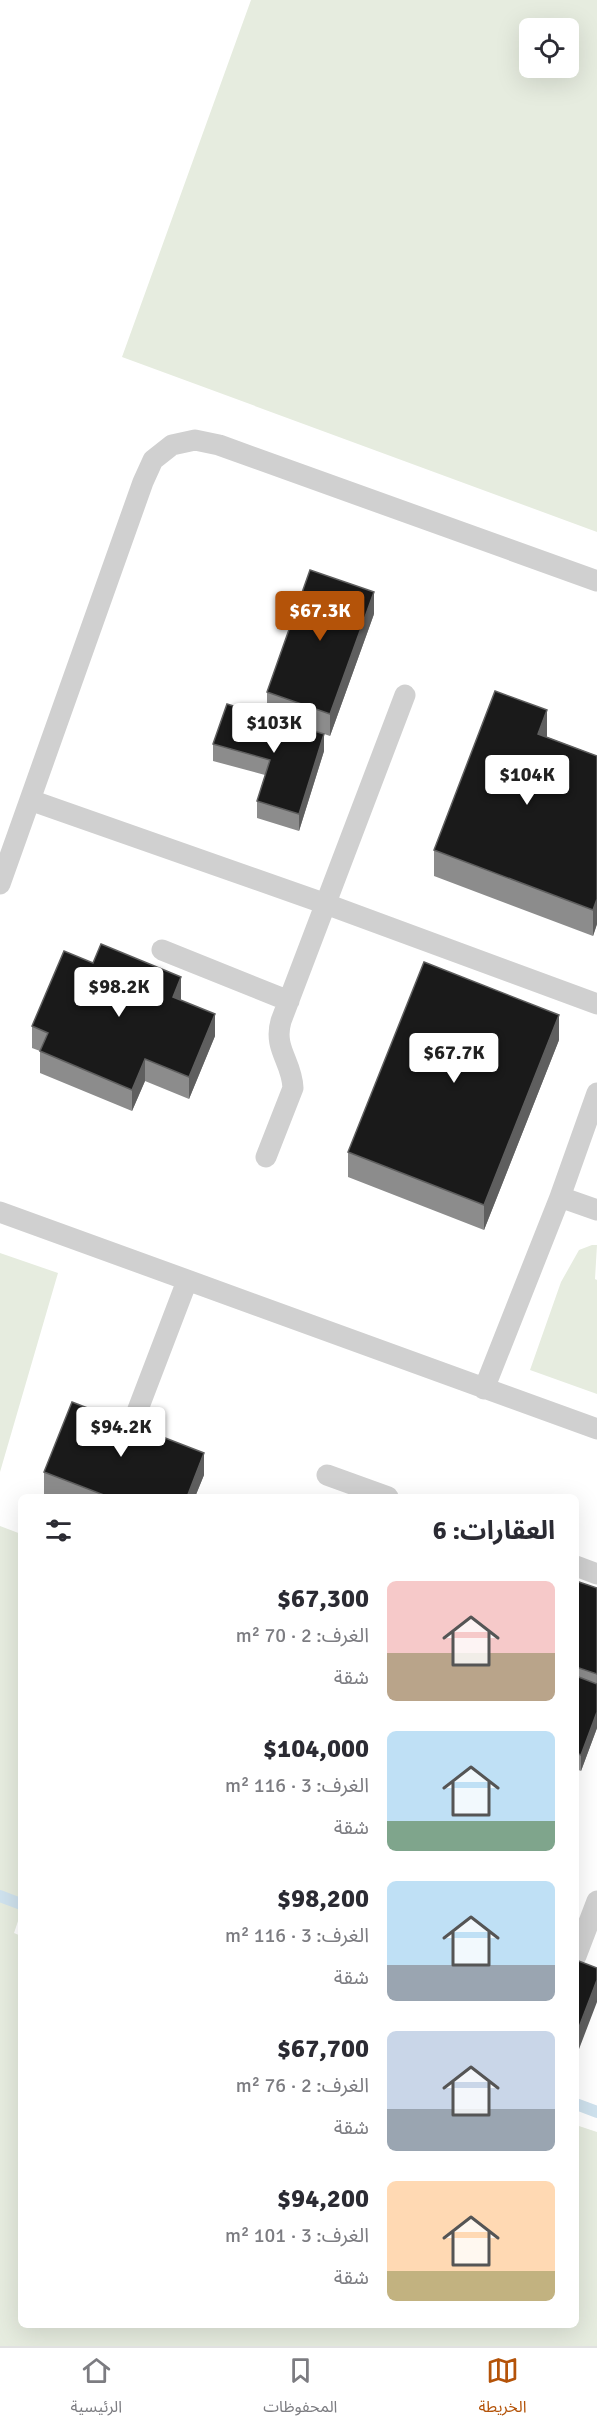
<!DOCTYPE html>
<html lang="ar">
<head>
<meta charset="utf-8">
<style>
  :root { --surface:#fff; --page:#f7f7f7; --text:#2b2b33; --muted:#7c7c81; --line:#e1e1e2; --accent:#b45309 }
  body { margin:0; font-family:Signika,"Noto Sans Arabic",sans-serif; background:var(--page); color:var(--text); direction:rtl; height:100vh; display:flex; flex-direction:column; font-size:22px; white-space:nowrap }
  * { box-sizing:border-box; margin:0 }
  p { font-size:20px; color:var(--muted) }
  .icon { flex:none; width:33px; height:33px; fill:none; stroke:currentColor; stroke-width:2; stroke-linecap:round; stroke-linejoin:round }
  .map { position:relative; flex:1; overflow:hidden; direction:ltr }
  .drawer { position:absolute; left:18px; top:1494px; width:561px; height:834px; display:flex; flex-direction:column; background:var(--surface); border-radius:9px; box-shadow:0 6px 24px #0002; direction:rtl }
  .drawer>* { flex:none }
  .fabs { position:absolute; left:519px; top:18px; display:grid; gap:12px }
  .fabs a { display:grid; place-items:center; width:60px; height:60px; border-radius:9px; background:var(--surface); box-shadow:0 6px 24px #0002; font-size:30px }
  .price { position:absolute; translate:-50% -51px; padding:0 14px; border-radius:6px; background:#fff; color:#222; font-size:20px; line-height:39px; filter:drop-shadow(0 2px 3px #0008) }
  .price::after { content:''; position:absolute; left:50%; top:36px; width:18px; height:14px; margin-left:-9px; background:inherit; clip-path:polygon(0 0,100% 0,50% 100%) }
  .price.on { background:var(--accent); color:#fff }
  ul { padding:0; list-style:none }
  li { display:flex; align-items:center; gap:18px; height:150px; padding:0 24px }
  li span { display:grid; place-items:center; flex:none; width:168px; height:120px; border-radius:9px; color:#555 }
  li>.icon { margin-inline-start:auto }
  span .icon { width:72px; height:72px; fill:#fffc; stroke-width:1 }
  li b { font-size:26px }
  h2 { display:flex; justify-content:space-between; align-items:center; height:72px; padding:0 24px; font-size:26px }
  .dock { display:flex; justify-content:space-around; align-items:center; height:84px; border-top:2px solid var(--line); background:var(--surface); font-size:16px; color:var(--muted) }
  .dock a { display:grid; justify-items:center; gap:3px }
  .dock .on { color:var(--accent) }
  .map>svg:first-child { display:block }
</style>
</head>
<body>
<div class="map">
<svg width="597" height="2346" viewBox="0 0 597 2346">
  <rect width="100%" height="100%" fill="#fff"/>
  <path fill="#e6ecdf" fill-rule="evenodd" d="M251 0H597V532L122 357ZM568 28V68H530V28Z
    M592 1245H597L595 1279 597 1280V1394L530 1370 561 1282 579 1250Z
    M0 1253 58 1273 0 1472Z
    M0 1526 21 1534V1912L14 1933 21 1936V2325H576V2125L597 2132V2346H0Z"/>
  <g fill="none" stroke-linecap="round" stroke-linejoin="round">
    <path stroke="#cfe2ee" stroke-width="12" d="M0 1896 21 1904
      M576 2104 597 2112"/>
    <path stroke="#d0d0d0" stroke-width="21" d="M30 800 326 904 597 1004
      M0 884 143 482 153 460 172 445 195 440 219 445 597 581
      M162 950 289 1001
      M266 1157 293 1088C292 1061 273 1049 281 1021L405 695
      M560 1197 597 1210
      M0 1212 597 1429
      M484 1389 560 1197 597 1093
      M135 1417 187 1281
      M327 1475 388 1497
      M576 1566 597 1574
      M576 1956 597 1901"/>
  </g>
  <path fill="#8c8c8c" d="M374 614 330 736 267 714V692Z
    M547 736V737L597 756V924L593 936 434 876V850Z
    M213 744 324 751 299 831 257 818V801L265 775 213 761Z
    M180 1000 215 1036 189 1099 145 1081 132 1111 40 1073V1051L32 1048V1026Z
    M559 1040 484 1230 348 1177V1152Z
    M44 1472 204 1475 195 1497H52L44 1494Z
    M576 1581 597 1588V1728L581 1771 576 1769Z"/>
  <path fill="#5f5f5f" d="M374 592V614L330 736V714Z
    M547 710V736L538 760V734Z
    M324 734V751L299 831V814Z
    M597 899V924L593 936V910Z
    M181 977V999L173 1019V997Z
    M215 1014V1036L189 1099V1077Z
    M559 1015V1040L484 1230V1205Z
    M145 1059V1081L132 1111V1090Z
    M204 1453V1475L195 1497H187Z
    M597 1712V1728L581 1771V1755Z
    M597 1980V2002L576 2057V2035Z"/>
  <path fill="#1a1a1a" stroke="#5f5f5f" stroke-width="1.5" d="M310 570 374 592 330 714 267 692Z
    M495 691 547 710 538 734 597 756V899L593 910 434 850Z
    M227 704 324 734 299 814 257 801 270 760 213 744Z
    M101 944 181 977 173 997 215 1014 189 1077 145 1059 132 1090 40 1051 48 1033 32 1026 64 951 93 963Z
    M424 962 559 1015 484 1205 348 1152Z
    M72 1402 204 1453 187 1497H109L44 1472Z
    M576 1581 597 1588V1674L576 1667Z
    M576 1676 597 1684V1712L581 1755 576 1753Z
    M576 1960 597 1968V1980L576 2035Z"/>
</svg>
<div class="fabs">
<a><svg class="icon" aria-label="locate" viewBox="0 0 24 24"><circle cx="12" cy="12" r="6"/><path d="M12 2v4M12 18v4M2 12h4M18 12h4"/></svg></a>
</div>
<b class="price on" style="left:320px;top:642px">$67.3K</b>
<b class="price" style="left:274px;top:754px">$103K</b>
<b class="price" style="left:527px;top:806px">$104K</b>
<b class="price" style="left:119px;top:1018px">$98.2K</b>
<b class="price" style="left:454px;top:1084px">$67.7K</b>
<b class="price" style="left:121px;top:1458px">$94.2K</b>
<section class="drawer">
<h2>العقارات: 6<svg class="icon" aria-label="filters" viewBox="0 0 24 24"><path d="M4 7h16M4 17h16"/><circle cx="9" cy="7" r="2"/><circle cx="15" cy="17" r="2"/></svg></h2>
<ul>
<li><span style="background:linear-gradient(#f6c9c9 60%,#b9a48a 0)"><svg class="icon" aria-label="home" viewBox="0 0 24 24"><path d="M3 11l9-7 9 7M6 9v11h12V9"/></svg></span><div><b>$67,300</b><p>الغرف: 2 · 70 m²</p><p>شقة</p></div></li>
<li><span style="background:linear-gradient(#bfe0f5 75%,#7fa58c 0)"><svg class="icon" aria-label="home" viewBox="0 0 24 24"><path d="M3 11l9-7 9 7M6 9v11h12V9"/></svg></span><div><b>$104,000</b><p>الغرف: 3 · 116 m²</p><p>شقة</p></div></li>
<li><span style="background:linear-gradient(#bfe0f5 70%,#9aa5b1 0)"><svg class="icon" aria-label="home" viewBox="0 0 24 24"><path d="M3 11l9-7 9 7M6 9v11h12V9"/></svg></span><div><b>$98,200</b><p>الغرف: 3 · 116 m²</p><p>شقة</p></div></li>
<li><span style="background:linear-gradient(#c9d6e8 65%,#9aa5b1 0)"><svg class="icon" aria-label="home" viewBox="0 0 24 24"><path d="M3 11l9-7 9 7M6 9v11h12V9"/></svg></span><div><b>$67,700</b><p>الغرف: 2 · 76 m²</p><p>شقة</p></div></li>
<li><span style="background:linear-gradient(#ffd9b3 75%,#c2b280 0)"><svg class="icon" aria-label="home" viewBox="0 0 24 24"><path d="M3 11l9-7 9 7M6 9v11h12V9"/></svg></span><div><b>$94,200</b><p>الغرف: 3 · 101 m²</p><p>شقة</p></div></li>
</ul>
</section>
</div>
<nav class="dock">
<a class="on"><svg class="icon" aria-label="map" viewBox="0 0 24 24"><path d="M3 6l6-2 6 2 6-2v14l-6 2-6-2-6 2zM9 4v14M15 6v14"/></svg>الخريطة</a>
<a><svg class="icon" aria-label="saved" viewBox="0 0 24 24"><path d="M7 4h10v16l-5-4-5 4z"/></svg>المحفوظات</a>
<a><svg class="icon" aria-label="home" viewBox="0 0 24 24"><path d="M3 11l9-7 9 7M6 9v11h12V9"/></svg>الرئيسية</a>
</nav>
</body>
</html>
